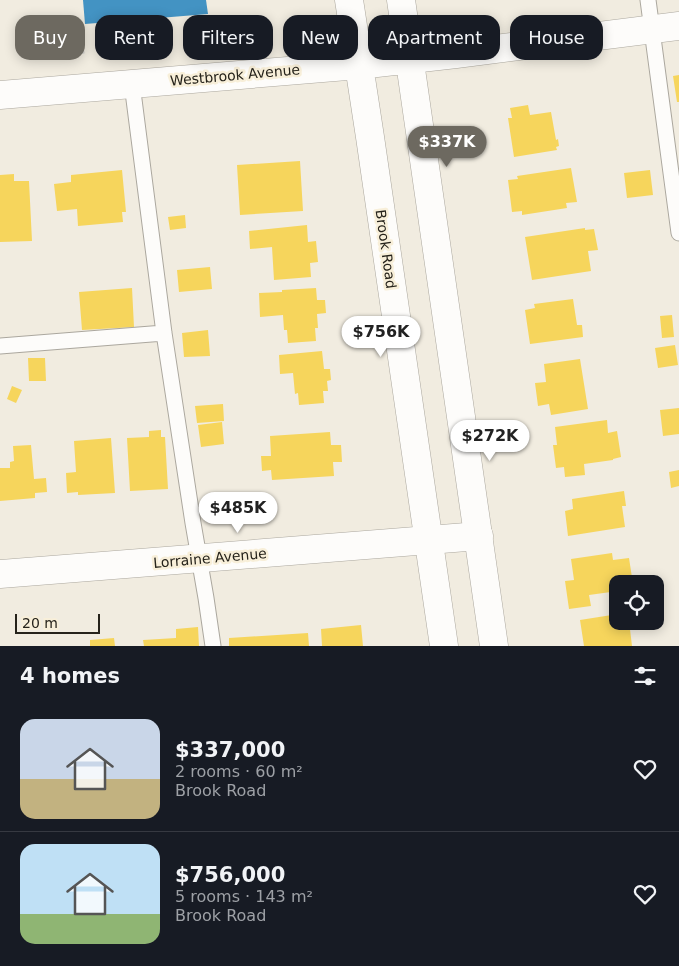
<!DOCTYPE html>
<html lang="en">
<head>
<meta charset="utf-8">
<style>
  :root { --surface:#171b24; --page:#20242c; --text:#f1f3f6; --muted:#9ea1a6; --line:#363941; --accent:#6d6960 }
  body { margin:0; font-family:"DejaVu Sans",sans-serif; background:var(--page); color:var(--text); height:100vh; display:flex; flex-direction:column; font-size:19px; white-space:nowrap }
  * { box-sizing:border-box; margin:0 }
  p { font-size:16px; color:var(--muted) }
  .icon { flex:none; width:28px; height:28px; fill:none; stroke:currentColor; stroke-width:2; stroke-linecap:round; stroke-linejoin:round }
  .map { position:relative; height:646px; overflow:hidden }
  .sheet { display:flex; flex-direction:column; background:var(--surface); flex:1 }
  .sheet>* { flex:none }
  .guide { position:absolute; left:15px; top:15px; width:650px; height:45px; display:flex; gap:10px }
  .controls { position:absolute; left:609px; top:575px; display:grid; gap:10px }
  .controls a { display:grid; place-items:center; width:55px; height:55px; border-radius:10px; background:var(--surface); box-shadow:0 2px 12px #0003; font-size:25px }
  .scale { position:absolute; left:15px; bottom:12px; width:85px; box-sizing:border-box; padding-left:5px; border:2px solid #26231b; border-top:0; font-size:14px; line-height:18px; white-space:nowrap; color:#26231b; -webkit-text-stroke:4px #f8efd9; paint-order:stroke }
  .price { position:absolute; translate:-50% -42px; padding:0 11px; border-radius:18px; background:#fff; color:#222; font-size:16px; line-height:32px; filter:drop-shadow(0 1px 2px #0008) }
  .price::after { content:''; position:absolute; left:50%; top:30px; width:15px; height:11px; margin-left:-8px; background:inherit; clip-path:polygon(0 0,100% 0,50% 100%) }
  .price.selected { background:var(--accent); color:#fff }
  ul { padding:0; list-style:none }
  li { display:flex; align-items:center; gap:15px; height:125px; padding:0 20px }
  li+li { border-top:1px solid var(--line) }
  li span { display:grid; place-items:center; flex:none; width:140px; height:100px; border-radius:15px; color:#555 }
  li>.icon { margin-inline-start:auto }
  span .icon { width:60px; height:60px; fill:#fffc; stroke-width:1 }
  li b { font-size:21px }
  h2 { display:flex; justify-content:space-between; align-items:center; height:60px; padding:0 20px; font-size:21px }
  .pill { padding:0 18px; border-radius:15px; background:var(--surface); box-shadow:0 2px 12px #0003; font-size:18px; line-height:45px }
  .pill.selected { background:var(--accent); color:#fff }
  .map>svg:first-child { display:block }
</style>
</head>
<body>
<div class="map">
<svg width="679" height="646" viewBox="0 0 679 646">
  <rect width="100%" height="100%" fill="#f1ece0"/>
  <path fill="#f6d55c" d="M679 75V102H677L673 76Z
    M528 105 530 115 551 112 556 140 558 139 559 146 556 147 557 150 514 157 508 118H512L510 108Z
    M300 161 303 211 240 215 237 165Z
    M571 168 577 202 566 203 567 208 522 215V211L512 212 508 180 518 179 517 176Z
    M122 170 126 212H122L123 222 78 226 77 209 57 211 54 184 71 182V175Z
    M650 170 653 195 627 198 624 173Z
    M14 174V181H29L32 241 0 242V175Z
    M185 215 186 228 170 230 168 217Z
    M307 225 308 242 316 241 318 262 310 263 311 277 274 280 272 247 250 249 249 231Z
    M585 228V230L594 229 598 250 588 251 591 271 532 280 525 237Z
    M210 267 212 289 179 292 177 270Z
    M132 288 134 327 82 330 79 292Z
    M316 288 317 300H325L326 313 317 314 318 328H315L316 341 288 343 287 330H284L283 315 260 317 259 293 282 292V290Z
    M573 299 577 325H582L583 337 530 344 525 310 535 308 534 304Z
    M672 315 674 337 662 338 660 316Z
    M208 330 210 356 184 357 182 333Z
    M675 345 678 365 658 368 655 348Z
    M322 351 324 369H330L331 380 327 381 328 391H323L324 403 299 405 298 393 295 394 293 373 280 374 279 355Z
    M28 358H45L46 381H29Z
    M580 359 588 409 551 415 549 404 538 406 535 383 546 382 544 364Z
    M12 386 22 390 16 403 7 399Z
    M223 404 224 421 197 423 195 406Z
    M679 408V434L663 436 660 410Z
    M607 420 608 433 617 431 621 457 613 459V460L584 464 585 475 565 477 564 467 556 468 553 445H557L555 427Z
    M222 422 224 444 201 447 198 425Z
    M161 430V437H165L168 489 130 491 127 438 149 437V431Z
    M330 432 331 445H341L342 462H333L334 476 272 480 271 470 262 471 261 456H271L270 436Z
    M111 438 115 493 78 495V492L67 493 66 473 76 472 74 441Z
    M31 445 34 479 46 478 47 492 35 493V498L0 501V468H10V462L14 461 13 446Z
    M679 470V486L671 488 669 472Z
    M624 491 626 506H622L625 527 568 536 565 511 573 509 572 499Z
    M612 553 613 560 629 558 633 584H618V591L589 595 591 606 569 609 565 581 574 580 571 559Z
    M618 614V621H629L632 646H584L580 620Z
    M361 625 363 646H322L321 629Z
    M198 627 199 646H144L143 640 176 638V629Z
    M308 633 309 646H229V638Z
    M114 638 115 646H90V640Z"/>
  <path fill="#4393c3" d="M83 0H206L208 14 85 24Z"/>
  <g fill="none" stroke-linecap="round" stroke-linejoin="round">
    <defs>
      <path id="lane" d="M648 0 679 233
        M132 84 164 333 193 523 206 598 213 646
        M0 346 164 333"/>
      <path id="street" d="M0 574 479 536"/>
      <path id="secondary" d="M349 0 370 137 444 646
        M401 0 494 646
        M0 95 359 65 456 54 679 26"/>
    </defs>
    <use href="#lane" stroke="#aba79e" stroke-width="17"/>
    <use href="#street" stroke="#aba79e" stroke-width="29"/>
    <use href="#secondary" stroke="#aba79e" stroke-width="29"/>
    <path stroke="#d0cfcb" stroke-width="3" stroke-dasharray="5 2.5" stroke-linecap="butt" d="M149 22 151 47
      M72 53 86 52"/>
    <use href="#lane" stroke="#fdfcfa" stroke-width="15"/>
    <use href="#street" stroke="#fdfcfa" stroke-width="28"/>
    <use href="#secondary" stroke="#fdfcfa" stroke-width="28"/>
  </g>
  <g text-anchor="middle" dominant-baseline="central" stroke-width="5" stroke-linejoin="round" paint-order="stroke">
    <g font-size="14" fill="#26231b" stroke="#f8efd9">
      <text transform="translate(235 75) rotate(-5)">Westbrook Avenue</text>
      <text transform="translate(386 249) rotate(82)">Brook Road</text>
      <text transform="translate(210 558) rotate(-5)">Lorraine Avenue</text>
    </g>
  </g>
</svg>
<div class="controls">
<a><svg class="icon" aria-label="locate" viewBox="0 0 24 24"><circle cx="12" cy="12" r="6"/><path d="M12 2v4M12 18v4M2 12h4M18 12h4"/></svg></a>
</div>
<div class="scale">20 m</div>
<b class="price selected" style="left:447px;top:168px">$337K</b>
<b class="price" style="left:381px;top:358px">$756K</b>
<b class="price" style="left:490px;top:462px">$272K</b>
<b class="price" style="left:238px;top:534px">$485K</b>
<div class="guide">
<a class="pill selected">Buy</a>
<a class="pill">Rent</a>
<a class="pill">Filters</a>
<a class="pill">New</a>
<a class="pill">Apartment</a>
<a class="pill">House</a>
</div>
</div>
<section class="sheet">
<h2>4 homes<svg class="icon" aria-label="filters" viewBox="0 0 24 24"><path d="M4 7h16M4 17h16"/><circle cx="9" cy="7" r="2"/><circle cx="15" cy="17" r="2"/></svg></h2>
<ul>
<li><span style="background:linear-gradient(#c9d6e8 60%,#c2b280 0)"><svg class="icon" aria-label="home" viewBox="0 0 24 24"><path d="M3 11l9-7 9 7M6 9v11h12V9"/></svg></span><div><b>$337,000</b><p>2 rooms · 60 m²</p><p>Brook Road</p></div><svg class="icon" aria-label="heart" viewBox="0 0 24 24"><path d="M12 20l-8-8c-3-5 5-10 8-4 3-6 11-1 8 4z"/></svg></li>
<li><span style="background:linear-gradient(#bfe0f5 70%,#8fb573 0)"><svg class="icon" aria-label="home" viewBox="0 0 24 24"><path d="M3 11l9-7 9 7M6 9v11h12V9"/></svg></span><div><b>$756,000</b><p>5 rooms · 143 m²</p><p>Brook Road</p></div><svg class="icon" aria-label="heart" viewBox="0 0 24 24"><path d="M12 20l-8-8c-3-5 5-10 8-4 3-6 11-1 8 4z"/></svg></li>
</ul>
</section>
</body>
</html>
